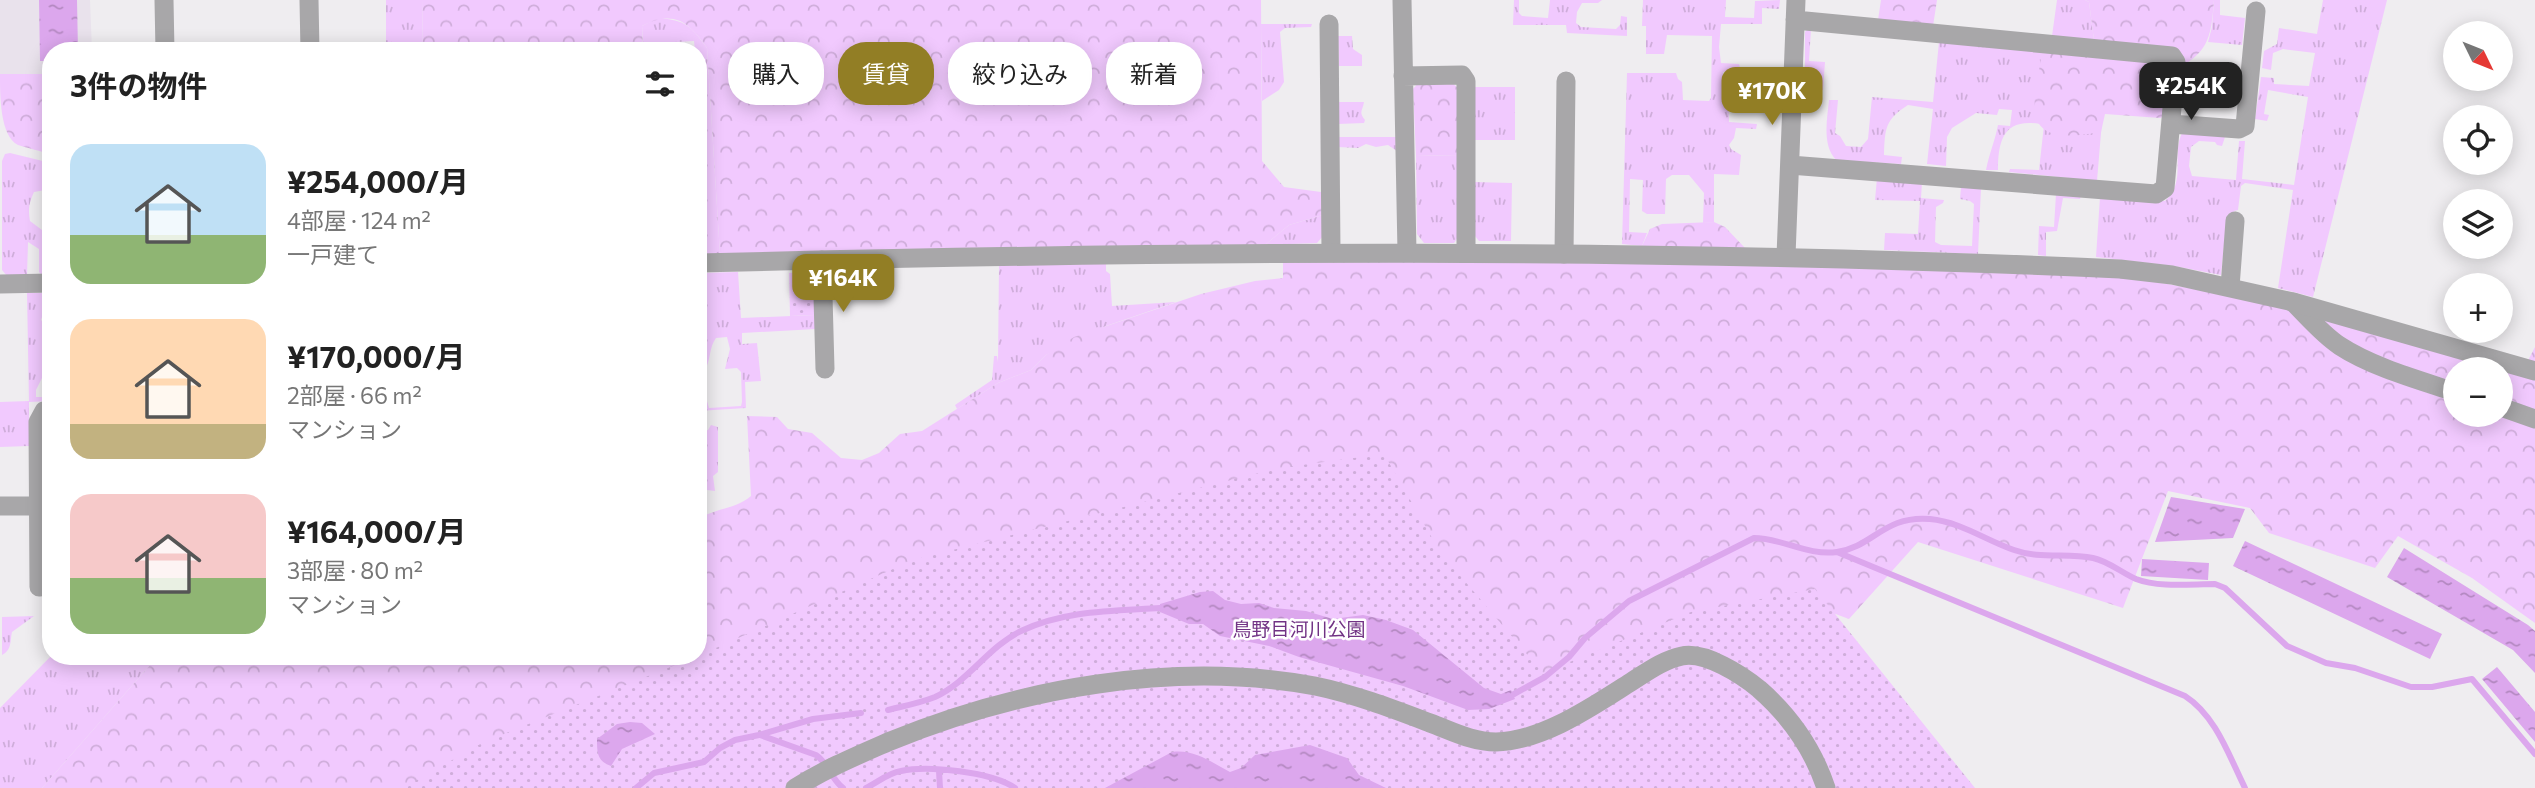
<!DOCTYPE html>
<html lang="ja">
<head>
<meta charset="utf-8">
<style>
  :root { --surface:#fff; --page:#f2f2f2; --text:#222; --muted:#767676; --accent:#927e25 }
  body { margin:0; font-family:Commissioner,"Noto Sans JP",sans-serif; background:var(--page); color:var(--text); height:100vh; display:flex; flex-direction:column; font-size:26px; white-space:nowrap }
  * { box-sizing:border-box; margin:0 }
  p { font-size:23px; color:var(--muted) }
  .icon { flex:none; width:38px; height:38px; fill:none; stroke:currentColor; stroke-width:2; stroke-linecap:round; stroke-linejoin:round }
  .map { position:relative; flex:1; overflow:hidden }
  .details { position:absolute; left:42px; top:42px; width:665px; height:623px; display:flex; flex-direction:column; background:var(--surface); border-radius:28px; box-shadow:0 4px 18px #0003 }
  .details>* { flex:none }
  .top-card { position:absolute; left:728px; top:42px; width:665px; height:63px; display:flex; gap:14px }
  .needle { width:46px; rotate:133deg }
  .tools { position:absolute; left:2443px; top:21px; display:grid; gap:14px }
  .tools a { display:grid; place-items:center; width:70px; height:70px; border-radius:50%; background:var(--surface); box-shadow:0 4px 18px #0003; font-size:35px }
  .price { position:absolute; translate:-50% -60px; padding:0 16px; border-radius:14px; background:var(--accent); color:#fff; font-size:23px; line-height:46px; filter:drop-shadow(0 2px 4px #0008) }
  .price::after { content:''; position:absolute; left:50%; top:42px; width:21px; height:16px; margin-left:-10px; background:inherit; clip-path:polygon(0 0,100% 0,50% 100%) }
  .price.active { background:#222; color:#fff }
  ul { padding:0; list-style:none }
  li { display:flex; align-items:center; gap:21px; height:175px; padding:0 28px }
  li span { display:grid; place-items:center; flex:none; width:196px; height:140px; border-radius:21px; color:#555 }
  li>.icon { margin-inline-start:auto }
  span .icon { width:84px; height:84px; fill:#fffc; stroke-width:1 }
  li b { font-size:30px }
  h2 { display:flex; justify-content:space-between; align-items:center; height:84px; padding:0 28px; font-size:30px }
  .chip { padding:0 24px; border-radius:28px; background:var(--surface); box-shadow:0 4px 18px #0003; font-size:24px; line-height:63px }
  .chip.active { background:var(--accent); color:#fff }
  .map>svg:first-child { display:block }
</style>
</head>
<body>
<div class="map">
<svg width="2535" height="788" viewBox="0 0 2535 788">
  <defs>
    <pattern id="grass-tufts" width="24" height="20" patternUnits="userSpaceOnUse" patternTransform="scale(1.75)"><rect width="24" height="20" fill="#f1c9fe"/><path d="M3 7l-1-3M5 7V3M7 7l1-3M15 17l-1-3M17 17v-4M19 17l1-3" fill="none" stroke="#cfadda"/></pattern>
    <pattern id="forest-crowns" width="20" height="18" patternUnits="userSpaceOnUse" patternTransform="scale(1.75)"><rect width="20" height="18" fill="#f1c9fe"/><path d="M2 6a3 3 0 1 1 6 0M12 15a3 3 0 1 1 6 0" fill="none" stroke="#cfadda"/></pattern>
    <pattern id="park-dots" width="8" height="8" patternUnits="userSpaceOnUse" patternTransform="scale(1.75)"><rect width="8" height="8" fill="#f1c9fe"/><path d="M2 2h.1M6 6h.1" fill="none" stroke="#cfadda" stroke-width="1.8" stroke-linecap="round"/></pattern>
    <pattern id="water-ripples" width="26" height="14" patternUnits="userSpaceOnUse" patternTransform="scale(1.75)"><rect width="26" height="14" fill="#dca7ed"/><path d="M2 4q2-2 4 0t4 0M15 11q2-2 4 0t4 0" fill="none" stroke="#b388c0"/></pattern>
  </defs>
  <rect width="100%" height="100%" fill="#efedf0"/>
  <path fill="#e9e2ec" d="M0 0H90L92 51H51V74H0Z"/>
  <path fill="url(#grass-tufts)" d="M386 0H422L423 51H386Z
    M1514 0H1519V13L1522 16 1548 18 1550 0H1602L1598 3H1582L1577 12 1576 23 1581 27 1616 29 1620 25 1621 16 1627 17V36L1567 33 1566 25H1513Z
    M1643 0H1726L1725 17 1754 18 1755 1 1780 0 1779 9 1762 8V24H1721L1719 47 1721 63 1739 64 1740 68 1750 69 1749 72H1723V82L1728 91 1729 122 1757 124 1756 129 1736 128 1734 138 1729 145 1731 149 1741 155 1739 175 1714 174V222L1703 223 1704 193 1689 175H1672L1666 179 1665 214H1647L1642 211 1643 180 1630 179 1629 232 1647 233 1642 246 1622 244 1627 73H1676L1678 79 1682 82 1683 100 1709 101 1711 98 1712 36 1667 35 1664 54H1646V26H1642Z
    M2057 0H2085L2089 2 2094 40 2052 36Z
    M2214 0H2220V15L2245 18 2242 45 2208 42 2212 27Z
    M2323 0H2387L2313 297 2278 288 2293 190 2245 183 2241 186 2238 210 2234 211 2233 216H2227L2221 275 2174 266 2096 257 2100 197 2165 201C2187 181 2171 156 2182 133L2225 137 2222 146 2217 145 2215 142 2199 141 2191 147 2189 166 2192 176 2236 180 2239 141H2245L2242 179 2294 185 2308 97 2268 90 2264 114 2269 115 2267 121 2255 119 2261 77 2274 78V84L2309 86 2315 53 2283 49 2273 53 2271 70 2262 68 2264 51 2277 44 2279 28 2317 34Z
    M658 18C686 20 691 26 707 48L720 254H698V249H704L698 113V51H695L694 41 643 44 642 26Z
    M1261 24H1312L1311 27 1285 28 1280 32 1284 82 1279 90 1262 101Z
    M1809 28 1811 29 1809 61 1825 62 1823 90 1805 88V32Z
    M1338 36H1352L1353 49 1362 55V66H1339Z
    M1939 42 2047 52 2035 112 2040 124C2004 118 1998 140 1998 170H1986C1989 154 1995 141 1998 125L2010 126 2012 110 1999 109 1997 115 1976 113 1952 128 1947 137 1946 166 1927 164 1933 109 1908 105C1885 120 1885 128 1884 155L1902 157 1901 164 1836 160C1822 145 1827 120 1829 100H1838L1835 133 1840 136 1846 146 1861 147 1868 139 1872 97 1933 102Z
    M1474 87H1515V140H1474Z
    M1338 102H1364C1363 110 1358 112 1365 120L1364 123 1338 124Z
    M2045 116 2102 121 2097 181 2009 172 2010 169 2039 170Z
    M1339 137H1396L1397 151 1388 145 1376 147 1366 144 1358 148 1338 147Z
    M10 153 51 163V189L34 192C29 203 28 209 30 221L46 233 51 275H42L39 272V249L28 242 27 276H7L2 270V161L5 154Z
    M1459 155 1460 234 1454 243H1424L1417 234 1416 156Z
    M1877 178 1922 182 1921 198 1944 200 1943 203 1936 207 1935 242 1941 245 1972 246 1974 204 1970 201 1960 199 1961 187 1981 188 1978 254 1884 250 1885 233 1918 234 1920 201 1875 200Z
    M1474 182 1512 183 1511 241H1479L1475 236Z
    M2056 194 2081 196 2080 199 2063 198 2057 231 2046 232V256L2038 255 2039 226 2054 227Z
    M1323 215V236L1317 243 1265 245 1289 225Z
    M1106 263V271L1110 274 1112 306 1176 302 1106 326 1046 355 1031 370 998 383 957 409 955 405 992 380 994 356H997L998 362 999 265Z
    M738 272 741 318 815 315 816 329 742 333V344L757 343 761 381 745 382 746 408 698 411V392L705 394 709 408 741 406 742 402 741 372 737 368 725 369 730 349 727 337 716 338C709 348 711 357 706 368L698 370V273Z
    M27 293H48L49 305 44 311 41 320 46 325V370L36 390V397H51V401L29 402V446L0 447V402L29 401Z
    M711 425 718 427V472L713 476 715 491 707 490V476L699 462 698 433 708 430Z
    M34 616 12 632C10 641 12 650 2 655V617Z
    M51 656H158L42 788H0V708Z"/>
  <path fill="url(#forest-crowns)" d="M422 0H1261L1262 161 1284 187 1321 192 1323 215 1289 225 1265 245 720 254 707 48C688 21 674 10 642 26L643 51H423Z
    M1881 0H1937L1933 26 1878 20Z
    M2085 0H2214C2211 41 2208 53 2170 73L2165 116 2160 118 2105 114 2101 132C2080 135 2040 144 2035 113 2033 98 2039 73 2041 58L2047 52 2094 40 2089 2Z
    M0 74H51V155C40 150 29 149 18 145 0 136 0 96 0 74Z
    M1419 82H1451L1458 88 1459 155 1416 156 1413 89Z
    M1714 222 1725 227 1745 248 2118 275 2288 306 2498 369H2455V415H2501V370L2520 376 2535 347V623L2472 578 2398 536 2375 568 2269 533 2250 508 2168 491 2123 608 1918 542 1849 619 1798 600 1553 680 481 788H42L158 656H698V519C716 508 736 509 751 496L747 416 777 417 788 429 812 433 841 458 862 460 879 453 900 434 922 431 998 383 1031 370 1046 355 1074 337 1201 294 1255 281 1283 278V263L1289 260 1642 246 1650 229 1662 224Z"/>
  <path fill="url(#park-dots)" d="M806 272 815 282V315L790 316 789 273Z
    M1384 454 1440 552 1543 673 1691 612 1815 589 1975 788H403L484 742 698 656 913 560 1279 468Z"/>
  <path fill="url(#water-ripples)" d="M39 0H77L78 51H51V61H40Z
    M2171 497 2245 509 2233 538 2155 542Z
    M2245 541 2442 634 2430 659 2233 566Z
    M2404 548 2528 625 2535 631V673L2513 650 2387 577Z
    M2142 559 2209 563 2208 580 2141 576Z
    M1213 591 1225 600 1241 604 1259 603 1274 608 1306 611 1333 619 1363 615 1386 620 1413 630 1484 688 1501 694 1511 690 1515 699 1489 709 1468 710 1403 686 1299 657 1269 646 1220 636 1203 624H1189L1160 612V604L1200 592Z
    M2497 667 2535 712V742L2482 679Z
    M630 722 642 723 655 734 622 749 611 766C597 761 597 753 597 739L617 724Z
    M1310 745 1347 758 1359 775 1386 788H1105L1172 752C1194 749 1211 762 1230 772L1241 768 1255 755Z"/>
  <g fill="none" stroke-linecap="round" stroke-linejoin="round">
    <path stroke="#dca7ed" stroke-width="6" d="M1837 552 2185 696C2216 716 2229 756 2245 788
      M1514 694 1545 677 1569 657 1585 638 1629 601 1754 538C1782 538 1807 556 1837 552 1873 547 1884 515 1930 519 1961 522 1985 540 2014 550 2039 559 2067 553 2093 558 2108 561 2122 573 2136 579 2159 588 2191 584 2215 584L2225 588 2287 646 2326 663 2355 668 2411 687H2432L2472 679 2535 754
      M888 710C904 706 920 703 935 697 968 682 988 647 1021 631 1065 610 1113 611 1160 608
      M760 735 816 755C829 764 831 779 843 788
      M939 771 940 788
      M636 788 654 773 704 762 720 748 735 740 759 735 813 719 861 713
      M866 788C878 782 888 773 901 771 928 765 992 772 1015 788"/>
    <path stroke="#a8a7a9" stroke-width="19" d="M164 0 165 51
      M309 0 310 51
      M1402 0 1407 252
      M1329 24 1331 252
      M1403 76 1462 75 1466 81V253
      M2171 124 2239 129 2245 126 2256 11
      M1790 165 2156 194 2165 188 2176 62 2172 56 1795 20
      M1564 254 1566 81
      M1786 256 1796 0
      M822 260 825 369
      M2230 287 2235 221
      M2293 302C2308 317 2322 334 2340 346 2372 367 2419 380 2455 392
      M2501 407 2535 419
      M51 410 44 411 38 422 39 587 48 586 51 583
      M0 506H38
      M795 788C825 769 856 756 888 742 1019 688 1174 660 1315 686 1354 694 1393 709 1430 723 1452 731 1472 742 1496 742 1543 741 1593 706 1631 682 1647 672 1663 660 1682 656 1705 651 1742 675 1759 689 1790 716 1813 749 1826 788"/>
    <path stroke="#a8a7a9" stroke-width="19" d="M698 263C1172 251 1646 247 2120 269L2172 275 2293 302 2535 371
      M0 284 51 283"/>
  </g>
  <g text-anchor="middle" dominant-baseline="central" stroke-width="5" stroke-linejoin="round" paint-order="stroke">
    <g font-size="19" fill="#713284" stroke="#fff">
      <text x="1299" y="628">鳥野目河川公園</text>
    </g>
  </g>
</svg>
<div class="tools">
<a><svg class="needle" viewBox="-14 -14 28 28"><path d="M0-13l5 13h-10z" fill="#e53935"/><path d="M0 13l5-13h-10z" fill="#767676"/></svg></a>
<a><svg class="icon" aria-label="locate" viewBox="0 0 24 24"><circle cx="12" cy="12" r="6"/><path d="M12 2v4M12 18v4M2 12h4M18 12h4"/></svg></a>
<a><svg class="icon" aria-label="layers" viewBox="0 0 24 24"><path d="M12 4l9 5-9 5-9-5zM3 14l9 5 9-5"/></svg></a>
<a>+</a>
<a>−</a>
</div>
<b class="price active" style="left:2191px;top:122px">¥254K</b>
<b class="price" style="left:1772px;top:127px">¥170K</b>
<b class="price" style="left:843px;top:314px">¥164K</b>
<div class="top-card">
<a class="chip">購入</a>
<a class="chip active">賃貸</a>
<a class="chip">絞り込み</a>
<a class="chip">新着</a>
</div>
<section class="details">
<h2>3件の物件<svg class="icon" aria-label="filters" viewBox="0 0 24 24"><path d="M4 7h16M4 17h16"/><circle cx="9" cy="7" r="2"/><circle cx="15" cy="17" r="2"/></svg></h2>
<ul>
<li><span style="background:linear-gradient(#bfe0f5 65%,#8fb573 0)"><svg class="icon" aria-label="home" viewBox="0 0 24 24"><path d="M3 11l9-7 9 7M6 9v11h12V9"/></svg></span><div><b>¥254,000/月</b><p>4部屋 · 124 m²</p><p>一戸建て</p></div></li>
<li><span style="background:linear-gradient(#ffd9b3 75%,#c2b280 0)"><svg class="icon" aria-label="home" viewBox="0 0 24 24"><path d="M3 11l9-7 9 7M6 9v11h12V9"/></svg></span><div><b>¥170,000/月</b><p>2部屋 · 66 m²</p><p>マンション</p></div></li>
<li><span style="background:linear-gradient(#f6c9c9 60%,#8fb573 0)"><svg class="icon" aria-label="home" viewBox="0 0 24 24"><path d="M3 11l9-7 9 7M6 9v11h12V9"/></svg></span><div><b>¥164,000/月</b><p>3部屋 · 80 m²</p><p>マンション</p></div></li>
</ul>
</section>
</div>
</body>
</html>
